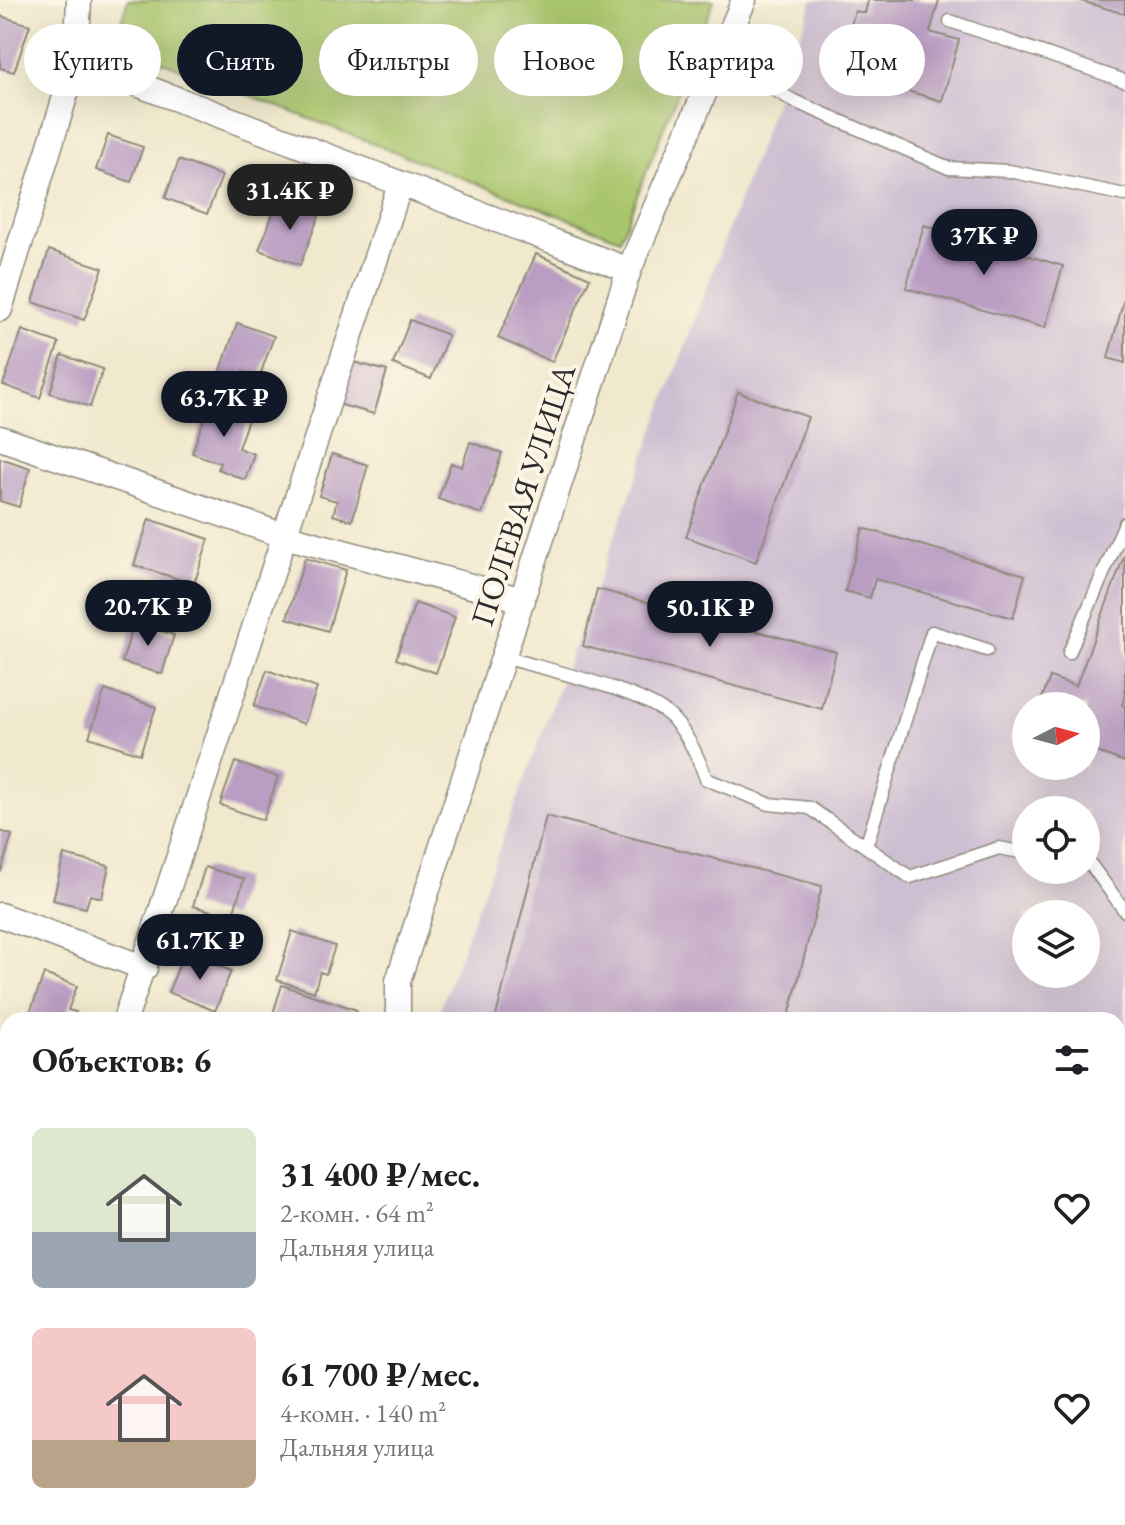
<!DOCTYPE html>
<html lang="ru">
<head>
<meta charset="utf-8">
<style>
  :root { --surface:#fff; --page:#f2f2f2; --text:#202124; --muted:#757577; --accent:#111827 }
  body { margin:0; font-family:"EB Garamond",serif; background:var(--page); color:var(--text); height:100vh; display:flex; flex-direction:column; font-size:30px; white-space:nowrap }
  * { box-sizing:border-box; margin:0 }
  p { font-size:26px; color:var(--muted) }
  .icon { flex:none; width:44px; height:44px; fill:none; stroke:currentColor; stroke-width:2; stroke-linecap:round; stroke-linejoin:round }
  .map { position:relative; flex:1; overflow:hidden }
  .drawer { position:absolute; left:0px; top:1012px; width:1126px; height:514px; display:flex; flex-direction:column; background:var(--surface); border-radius:24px 24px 0 0; box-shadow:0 8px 32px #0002 }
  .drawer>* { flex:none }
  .guide { position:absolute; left:24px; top:24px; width:1078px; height:72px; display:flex; gap:16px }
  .needle { width:52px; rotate:84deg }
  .tools { position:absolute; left:1012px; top:692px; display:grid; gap:16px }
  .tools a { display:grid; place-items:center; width:88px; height:88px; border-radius:50%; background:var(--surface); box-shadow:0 8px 32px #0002; font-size:40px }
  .price { position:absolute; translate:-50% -68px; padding:0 18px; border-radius:28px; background:var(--accent); color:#fff; font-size:26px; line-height:52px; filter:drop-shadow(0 2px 4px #0008) }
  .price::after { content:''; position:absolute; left:50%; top:48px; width:24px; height:18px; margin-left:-12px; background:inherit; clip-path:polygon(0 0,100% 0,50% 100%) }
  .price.on { background:#222; color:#fff }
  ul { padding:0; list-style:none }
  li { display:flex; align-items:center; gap:24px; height:200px; padding:0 32px }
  li span { display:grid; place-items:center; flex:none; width:224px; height:160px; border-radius:12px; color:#555 }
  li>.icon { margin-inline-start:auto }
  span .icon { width:96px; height:96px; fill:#fffc; stroke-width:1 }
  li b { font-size:34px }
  h2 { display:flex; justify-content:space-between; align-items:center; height:96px; padding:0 32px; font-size:34px }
  .chip { padding:0 28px; border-radius:36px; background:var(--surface); box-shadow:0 8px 32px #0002; font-size:28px; line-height:72px }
  .chip.on { background:var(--accent); color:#fff }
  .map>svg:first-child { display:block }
</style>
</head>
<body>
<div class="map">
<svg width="1125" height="1525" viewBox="0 0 1125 1525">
  <rect width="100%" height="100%" fill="#fcf5e5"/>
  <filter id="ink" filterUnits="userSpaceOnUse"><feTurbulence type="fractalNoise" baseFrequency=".0125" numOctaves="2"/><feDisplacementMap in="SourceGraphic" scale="16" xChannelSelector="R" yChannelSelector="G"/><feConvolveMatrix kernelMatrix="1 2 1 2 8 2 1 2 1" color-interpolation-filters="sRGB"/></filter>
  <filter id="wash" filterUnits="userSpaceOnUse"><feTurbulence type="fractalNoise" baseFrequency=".006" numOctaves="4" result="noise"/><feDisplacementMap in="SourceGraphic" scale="32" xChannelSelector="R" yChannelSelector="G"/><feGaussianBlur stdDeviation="1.8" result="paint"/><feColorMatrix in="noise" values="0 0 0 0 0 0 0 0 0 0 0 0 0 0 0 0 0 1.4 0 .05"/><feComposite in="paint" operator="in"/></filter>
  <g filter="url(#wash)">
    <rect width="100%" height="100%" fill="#f1e9ce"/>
    <path fill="#cebed2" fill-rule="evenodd" d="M813 0H1125V1525H250L253 1518H1118V1020H436ZM1026 706H1086V766H1026ZM1026 810H1086V870H1026ZM1026 914H1086V974H1026Z"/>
    <path fill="#a9c56c" stroke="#6a784c" stroke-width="2" d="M128 0H714L620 239 114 43Z"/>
    <g id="blocks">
      <path fill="#b99dc2" d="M868 0H939L930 32 959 40 942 101 838 71 855 11 865 13Z
        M1081 0H1125V14L1081 1Z
        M0 16 30 25 14 72 0 68Z
        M108 135 143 147 131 182 96 170Z
        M179 160 222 176 207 214 165 198Z
        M279 198 320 213 300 265 259 250Z
        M924 225 1063 266 1045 328 906 288Z
        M49 250 103 268 84 320 33 302Z
        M536 254 590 278 552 362 498 338Z
        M1124 299H1125V363L1108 358Z
        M410 320 448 335 431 379 393 364Z
        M237 323 274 336 259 378 242 372 239 383 219 376Z
        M22 330 59 343 40 398 3 385Z
        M62 355 103 369 90 407 50 393Z
        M350 361 387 371 374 414 338 404Z
        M738 392 808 417 756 562 686 537Z
        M211 400 250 414 238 448 254 454 245 480 218 469 220 463 192 453Z
        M470 442 502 453 482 514 438 499 451 463 462 467Z
        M332 454 368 465 352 521 333 515 337 501 319 496Z
        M0 458 30 468 19 507 0 501Z
        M149 519 209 539 194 584 134 565Z
        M863 528 1025 575 1013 618 875 579 870 598 845 591Z
        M1125 554V697L1122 705 1125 706V762L1086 748V706H1039L1050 677 1076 686Z
        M305 558 346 570 328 631 287 618Z
        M597 589 836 652 822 709 583 646Z
        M415 603 455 617 436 673 396 659Z
        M134 622 174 635 162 674 122 662Z
        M267 670 317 688 304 724 254 706Z
        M105 690 156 707 140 754 89 737Z
        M235 762 278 777 263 820 220 805Z
        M546 816 822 886 788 1020H510L496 1016Z
        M0 831 12 835 1 871 0 870Z
        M64 855 109 866 102 898 90 895 86 908 53 900Z
        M205 867 244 879 232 917 193 906Z
        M292 931 335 946 326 974 320 972 314 992 277 980Z
        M185 952 231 971 215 1011 168 992Z
        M44 974 77 986 68 1010 76 1012 73 1020 28 1018Z
        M282 985 357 1010 354 1020H271Z
        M0 1147 8 1150 5 1179 0 1177Z
        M267 1518H280L298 1525H264Z
        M616 1518H881L879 1525H613Z"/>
    </g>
  </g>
  <g filter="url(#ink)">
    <use href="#blocks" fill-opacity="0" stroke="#8e8a7c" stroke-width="2"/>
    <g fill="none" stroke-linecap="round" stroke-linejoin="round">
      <defs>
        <path id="service" d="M950 21 1125 81
          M720 59 794 101 949 168 1009 171 1125 195
          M1069 653 1125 523
          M504 657C543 669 648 691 673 719 689 737 699 758 706 779L769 804 810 808 910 877 999 848 1026 853
          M866 847 932 632 987 650
          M1086 864 1091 865 1125 911
          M541 1525 544 1518
          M907 1525 909 1518"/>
        <path id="minor" d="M76 61 629 270
          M0 309 76 61 79 0
          M0 438 288 537 523 600
          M0 915 145 968
          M125 1020 400 185
          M398 1020V981L629 270 744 0
          M0 1353 8 1332
          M233 1525 236 1518"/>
      </defs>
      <use href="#service" stroke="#8e8a7c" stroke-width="15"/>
      <use href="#minor" stroke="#8e8a7c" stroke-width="27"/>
      <use href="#service" stroke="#fff" stroke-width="12"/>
      <use href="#minor" stroke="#fff" stroke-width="24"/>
    </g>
  </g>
  <g text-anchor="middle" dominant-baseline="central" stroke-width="8" stroke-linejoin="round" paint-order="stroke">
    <g font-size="32" fill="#2b2b2b" stroke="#fcf5e5">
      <text transform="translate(523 495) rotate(-72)">ПОЛЕВАЯ УЛИЦА</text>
    </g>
  </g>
</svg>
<div class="tools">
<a><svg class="needle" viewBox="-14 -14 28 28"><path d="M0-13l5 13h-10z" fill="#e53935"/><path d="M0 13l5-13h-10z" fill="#757577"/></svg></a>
<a><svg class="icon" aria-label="locate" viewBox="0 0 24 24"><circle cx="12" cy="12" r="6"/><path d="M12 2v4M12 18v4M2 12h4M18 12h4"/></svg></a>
<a><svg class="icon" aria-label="layers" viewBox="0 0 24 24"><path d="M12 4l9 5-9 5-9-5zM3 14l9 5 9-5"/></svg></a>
</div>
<b class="price on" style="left:290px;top:232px">31.4K ₽</b>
<b class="price" style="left:984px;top:277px">37K ₽</b>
<b class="price" style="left:224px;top:439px">63.7K ₽</b>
<b class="price" style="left:148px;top:648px">20.7K ₽</b>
<b class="price" style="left:710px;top:649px">50.1K ₽</b>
<b class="price" style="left:200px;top:982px">61.7K ₽</b>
<div class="guide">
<a class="chip">Купить</a>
<a class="chip on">Снять</a>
<a class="chip">Фильтры</a>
<a class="chip">Новое</a>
<a class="chip">Квартира</a>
<a class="chip">Дом</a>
</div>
<section class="drawer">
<h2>Объектов: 6<svg class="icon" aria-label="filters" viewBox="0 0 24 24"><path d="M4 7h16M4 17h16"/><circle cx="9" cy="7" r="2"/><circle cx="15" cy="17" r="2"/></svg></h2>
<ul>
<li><span style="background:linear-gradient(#dfe7d0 65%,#9aa5b1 0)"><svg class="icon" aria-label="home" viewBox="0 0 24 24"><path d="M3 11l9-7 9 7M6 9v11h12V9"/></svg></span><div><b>31 400 ₽/мес.</b><p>2-комн. · 64 m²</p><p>Дальняя улица</p></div><svg class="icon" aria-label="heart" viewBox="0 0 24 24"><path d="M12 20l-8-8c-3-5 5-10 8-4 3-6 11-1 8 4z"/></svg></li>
<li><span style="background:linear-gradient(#f6c9c9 70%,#b9a48a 0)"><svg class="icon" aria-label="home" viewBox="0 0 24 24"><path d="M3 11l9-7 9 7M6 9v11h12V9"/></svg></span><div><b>61 700 ₽/мес.</b><p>4-комн. · 140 m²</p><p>Дальняя улица</p></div><svg class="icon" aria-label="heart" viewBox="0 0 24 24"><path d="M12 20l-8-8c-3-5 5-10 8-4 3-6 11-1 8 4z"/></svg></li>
</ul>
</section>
</div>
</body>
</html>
